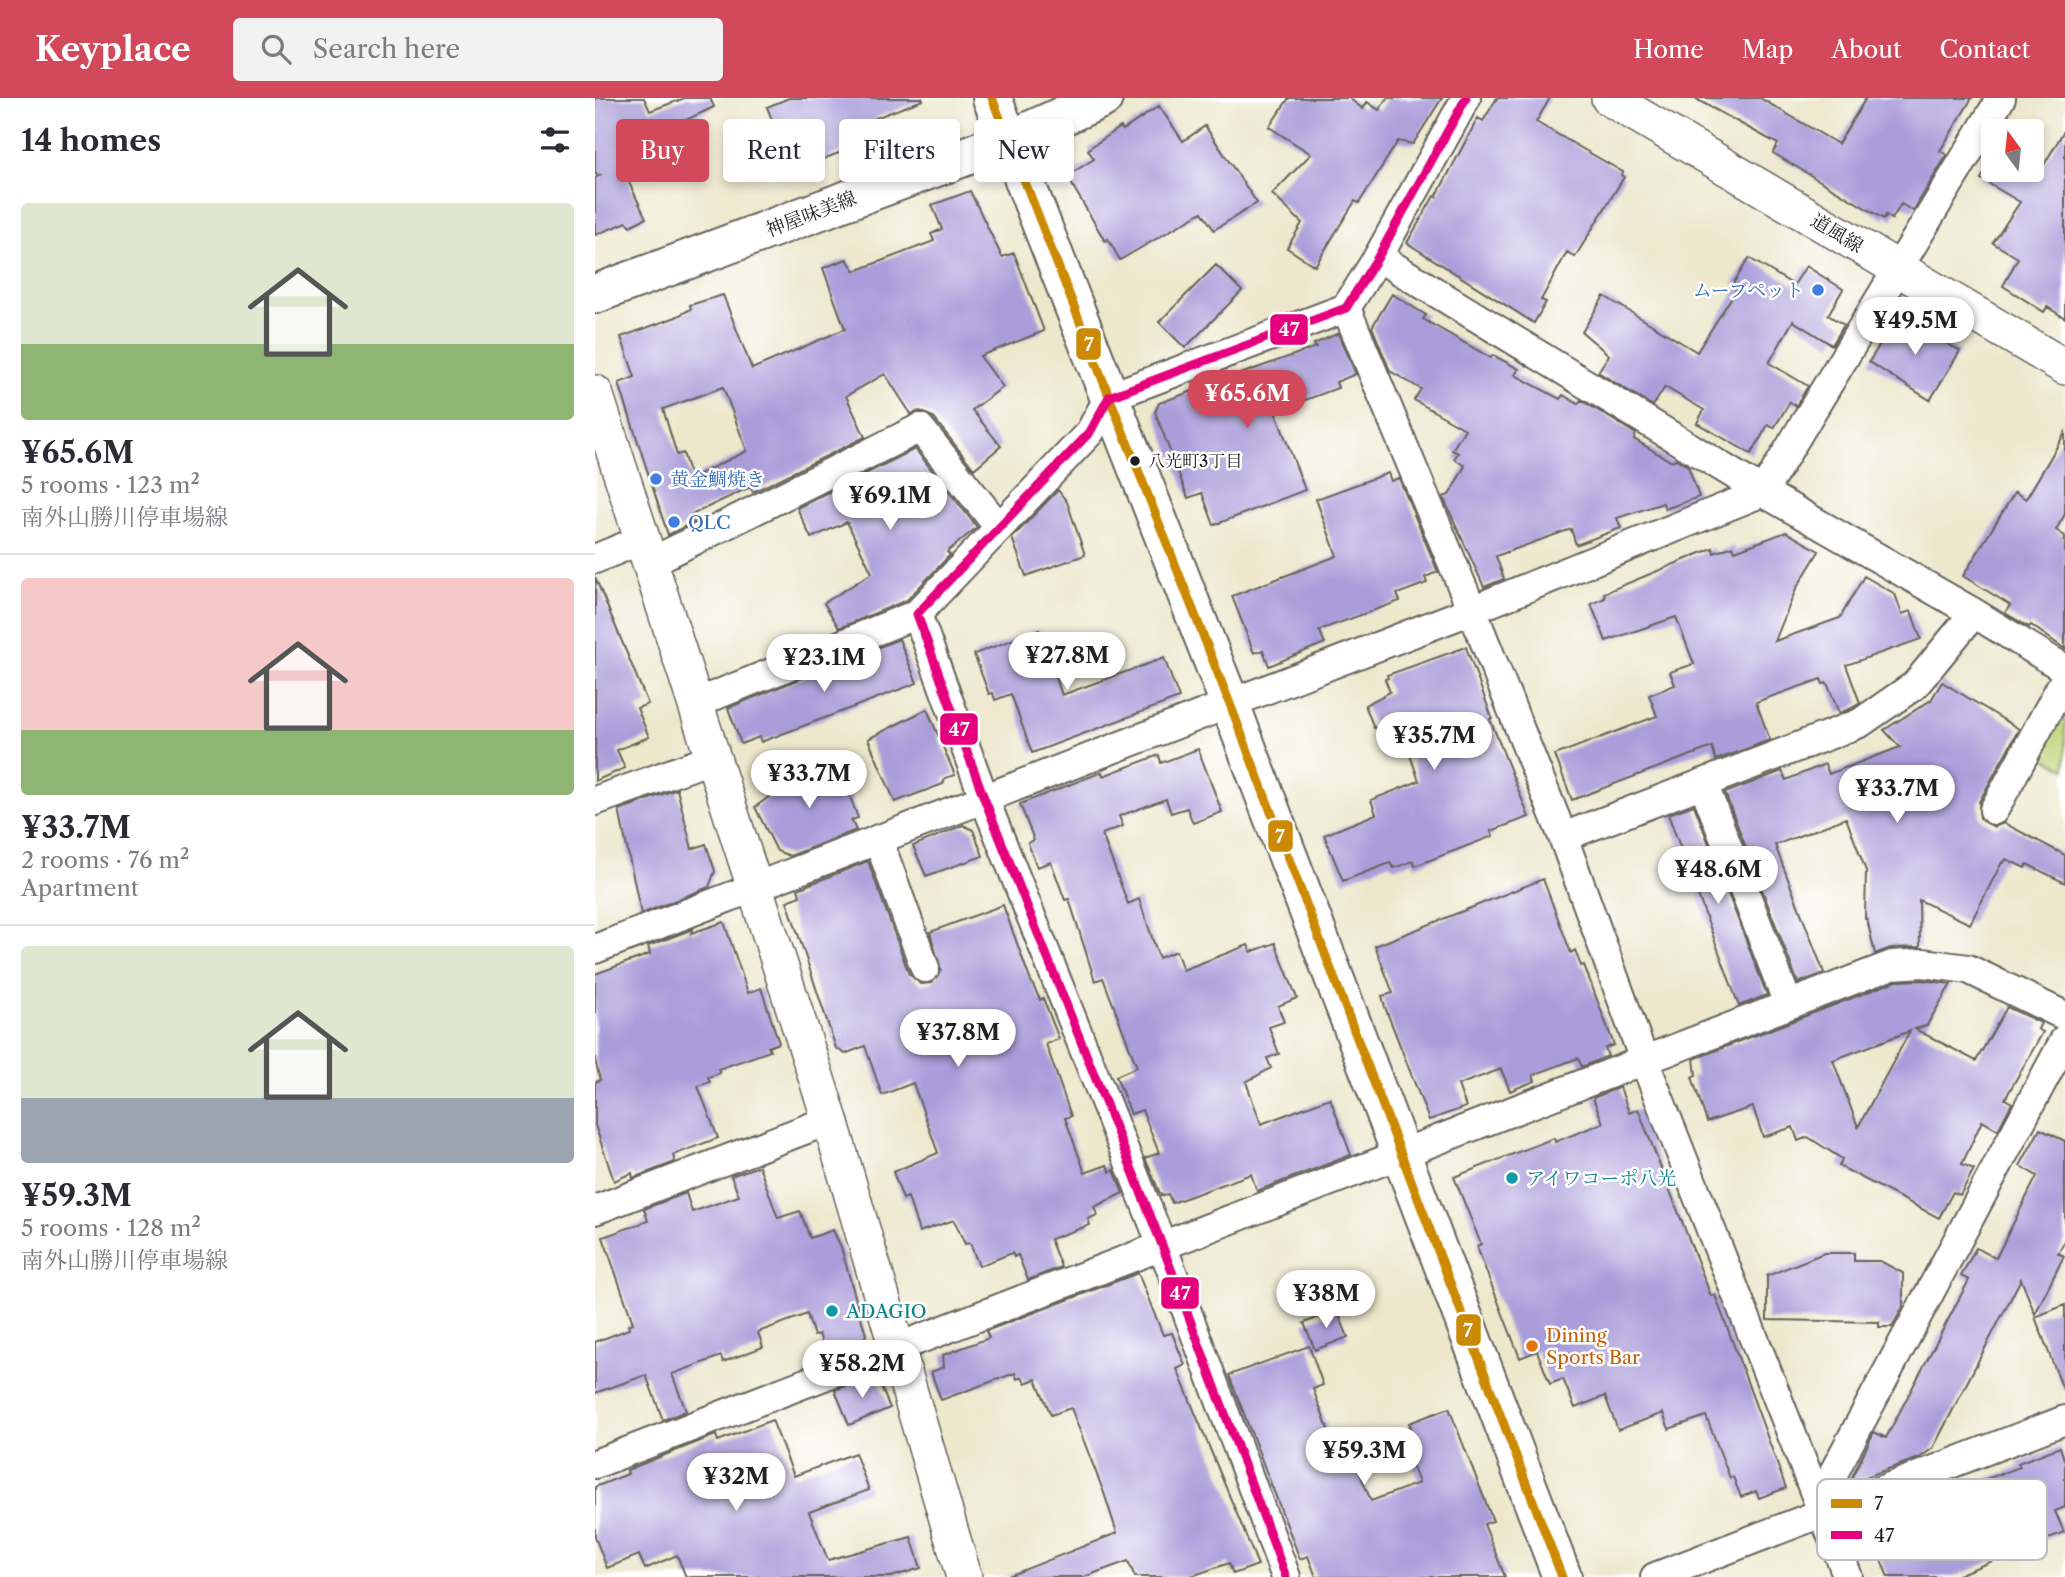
<!DOCTYPE html>
<html lang="en">
<head>
<meta charset="utf-8">
<style>
  :root { --surface:#fff; --page:#f2f2f3; --text:#2b2b33; --muted:#7c7c81; --line:#e1e1e2; --accent:#d1495b }
  body { margin:0; font-family:"Libre Caslon Text","Noto Serif JP",serif; background:var(--page); color:var(--text); height:100vh; display:flex; flex-direction:column; font-size:26px; white-space:nowrap }
  * { box-sizing:border-box; margin:0 }
  p { font-size:23px; color:var(--muted) }
  .icon { flex:none; width:38px; height:38px; fill:none; stroke:currentColor; stroke-width:2; stroke-linecap:round; stroke-linejoin:round }
  .map { position:relative; flex:1; overflow:hidden }
  .details { display:flex; flex-direction:column; background:var(--surface); width:595px }
  .details>* { flex:none }
  .hud { position:absolute; left:21px; top:21px; width:665px; height:63px; display:flex; gap:14px }
  .needle { width:46px; rotate:345deg }
  .tools { position:absolute; left:1386px; top:21px; display:grid; gap:14px }
  .tools a { display:grid; place-items:center; width:63px; height:63px; border-radius:7px; background:var(--surface); box-shadow:0 4px 10px #0003; font-size:35px }
  .price { position:absolute; translate:-50% -60px; padding:0 16px; border-radius:24px; background:#fff; color:#222; font-size:23px; line-height:46px; filter:drop-shadow(0 2px 4px #0008) }
  .price::after { content:''; position:absolute; left:50%; top:42px; width:21px; height:16px; margin-left:-10px; background:inherit; clip-path:polygon(0 0,100% 0,50% 100%) }
  .price.active { background:var(--accent); color:#fff }
  ul { padding:0; list-style:none }
  li { display:grid; align-content:center; gap:14px; height:371px; padding:0 21px }
  li+li { border-top:2px solid var(--line) }
  li span { display:grid; place-items:center; height:217px; border-radius:7px; color:#555 }
  li>.icon { margin-inline-start:auto }
  span .icon { width:126px; height:126px; fill:#fffc; stroke-width:1 }
  li b { font-size:30px }
  h2 { display:flex; justify-content:space-between; align-items:center; height:84px; padding:0 21px; font-size:30px }
  .chip { padding:0 24px; border-radius:7px; background:var(--surface); box-shadow:0 4px 10px #0003; font-size:24px; line-height:63px }
  .chip.active { background:var(--accent); color:#fff }
  header { display:flex; align-items:center; gap:42px; box-sizing:border-box; height:98px; padding:0 35px; background:var(--accent); color:#fff }
  header strong { font-size:33px }
  nav { display:flex; gap:38px; margin-inline-start:auto; font-size:24px }
  .search { width:490px; height:63px; background:var(--page); display:flex; align-items:center; gap:18px; box-sizing:border-box; padding:0 24px; border-radius:7px; color:var(--muted); font-size:26px }
  main { display:flex; flex:1; min-height:0 }
  .map>svg:first-child { display:block }
</style>
</head>
<body>
<header>
<strong>Keyplace</strong>
<div class="search"><svg class="icon" aria-label="search" viewBox="0 0 24 24"><circle cx="10" cy="10" r="6"/><path d="M15 15l6 6"/></svg>Search here</div>
<nav><a>Home</a><a>Map</a><a>About</a><a>Contact</a></nav>
</header>
<main>
<section class="details">
<h2>14 homes<svg class="icon" aria-label="filters" viewBox="0 0 24 24"><path d="M4 7h16M4 17h16"/><circle cx="9" cy="7" r="2"/><circle cx="15" cy="17" r="2"/></svg></h2>
<ul>
<li><span style="background:linear-gradient(#dfe7d0 65%,#8fb573 0)"><svg class="icon" aria-label="home" viewBox="0 0 24 24"><path d="M3 11l9-7 9 7M6 9v11h12V9"/></svg></span><div><b>¥65.6M</b><p>5 rooms · 123 m²</p><p>南外山勝川停車場線</p></div></li>
<li><span style="background:linear-gradient(#f6c9c9 70%,#8fb573 0)"><svg class="icon" aria-label="home" viewBox="0 0 24 24"><path d="M3 11l9-7 9 7M6 9v11h12V9"/></svg></span><div><b>¥33.7M</b><p>2 rooms · 76 m²</p><p>Apartment</p></div></li>
<li><span style="background:linear-gradient(#dfe7d0 70%,#9aa5b1 0)"><svg class="icon" aria-label="home" viewBox="0 0 24 24"><path d="M3 11l9-7 9 7M6 9v11h12V9"/></svg></span><div><b>¥59.3M</b><p>5 rooms · 128 m²</p><p>南外山勝川停車場線</p></div></li>
</ul>
</section>
<div class="map">
<svg width="1470" height="1479" viewBox="0 0 1470 1479">
  <rect width="100%" height="100%" fill="#fff"/>
  <filter id="ink" filterUnits="userSpaceOnUse"><feTurbulence type="fractalNoise" baseFrequency=".0143" numOctaves="2"/><feDisplacementMap in="SourceGraphic" scale="14" xChannelSelector="R" yChannelSelector="G"/><feConvolveMatrix kernelMatrix="1 2 1 2 8 2 1 2 1" color-interpolation-filters="sRGB"/></filter>
  <filter id="wash" filterUnits="userSpaceOnUse"><feTurbulence type="fractalNoise" baseFrequency=".00686" numOctaves="4" result="noise"/><feDisplacementMap in="SourceGraphic" scale="28" xChannelSelector="R" yChannelSelector="G"/><feGaussianBlur stdDeviation="1.57" result="paint"/><feColorMatrix in="noise" values="0 0 0 0 0 0 0 0 0 0 0 0 0 0 0 0 0 1.4 0 .05"/><feComposite in="paint" operator="in"/></filter>
  <g filter="url(#wash)">
    <rect width="100%" height="100%" fill="#ede7cc"/>
    <path fill="#bdd478" stroke="#6c784a" stroke-width="2" d="M1470 609V671L1444 657Z"/>
    <g id="blocks">
      <path fill="#aa9eda" fill-rule="evenodd" d="M0 0H49L55 13 90 0H115L119 9 76 29 82 45 25 66 51 120 35 128 32 124 0 137V80L5 77 0 76Z
        M194 0H327L328 2 280 20 287 38 218 65 221 72 202 78 193 76 187 59 191 57 172 9Z
        M694 0H754L768 11 772 4 784 12 792 0H847L818 46 803 43 764 105 760 103 720 168 692 150 707 125 677 96 716 56 674 29Z
        M902 0H955L941 24 1028 74 1026 77 1029 79 980 159 972 154 946 202 951 204 939 225 812 145 839 98 841 99 883 20 888 23Z
        M1099 0H1165L1243 46 1271 0H1377L1345 53 1352 57 1318 113 1306 106 1297 121 1291 117 1289 121 1178 55 1183 46Z
        M564 8 588 43 610 28 662 105 619 132 607 114 525 162 513 141 510 143 472 78 499 61 493 52 496 49 526 29 528 32Z
        M1470 31V220L1452 209 1449 214 1408 188 1423 160 1398 145 1425 104 1386 81 1398 60V72H1437V67L1446 72Z
        M375 93 407 159 419 155 449 233 385 258 408 289 377 312 406 348 379 371 338 319 325 313 316 316 290 276 251 298 270 339 158 394 155 389 96 417 99 424 73 437 24 285 40 279 26 239 81 219 96 211 95 207 128 197 157 271 250 231 228 170 252 161 260 173 339 143 336 136 347 131 337 107ZM128 289 152 353 96 380 88 355 82 357 68 311Z
        M1154 160 1199 187 1211 168 1248 191 1233 217 1249 227 1237 247 1198 223 1174 265 1213 288 1201 308 1195 304 1179 330 1173 327 1156 356 1102 325 1109 312 1070 289 1058 308 1003 274 1014 257 987 234 1009 198 1102 254 1143 189 1138 186Z
        M621 167 647 193 590 250 564 224Z
        M797 196 831 217 828 221 896 260 898 257 924 271 920 277 965 301 968 297 983 306 986 302 1041 336 1039 341 1075 363 1081 361 1093 368 1104 399 1070 411 1068 405 1022 420 1026 430 981 447 976 431 901 458 909 481 889 489 848 399 854 397 870 368 859 361 863 355 857 352 870 331 819 302 826 291 795 273 777 229Z
        M1310 221 1365 253 1335 302 1274 264 1298 225Z
        M744 235 761 276 741 284 743 290 680 313 710 392 619 427 607 395 593 400 560 314 564 305 721 249 719 246Z
        M1470 335V416L1461 432 1470 438V551L1436 527 1434 529 1410 515 1415 507 1368 478 1420 394 1431 401Z
        M320 351 382 429 352 454 355 457 312 502 244 530 229 505 277 475 252 424 216 440 202 410Z
        M793 375 796 383 804 380 843 474 830 479 832 485 802 496 805 503 724 532 730 545 674 568 668 552 659 555 637 498 742 458 721 401Z
        M463 392 472 404 490 457 431 478 417 440Z
        M1191 434 1224 453 1201 491 1180 543 1245 520 1269 478 1300 496 1307 516 1316 513 1326 541 1251 567 1265 605 1257 610 1244 615 1232 585 1228 586 1226 581 1161 604 1175 642 1121 662 1117 649 977 702 960 657 1062 618 1054 597 1080 587 1075 574 1099 566 1081 519 1011 543 996 506 1010 500 1009 495 1118 450 1119 455 1138 448 1140 453Z
        M0 479 53 606 42 610 54 639 22 652 30 670 0 683Z
        M444 532 467 597 569 560 584 600 437 655 416 596 400 602 398 595 394 596 379 556Z
        M304 541 322 585 166 644 164 639 146 646 133 610Z
        M871 549 897 620 895 621 934 719 896 733 898 738 820 768 818 763 799 770 795 765 748 783 729 737 781 716 776 702 824 683 803 622 779 630 770 607 795 594 790 581 793 580 792 577Z
        M1347 584 1424 631 1384 704 1385 720 1399 729 1409 725 1470 757V785L1432 766 1430 770 1411 761 1409 765 1407 764 1375 826 1324 802 1325 849 1296 850 1280 856 1272 821H1270L1271 773 1251 720 1180 747 1229 875 1203 885 1130 695 1187 673 1191 682 1230 666 1234 676 1305 649 1289 632 1336 602Z
        M332 611 360 677 350 680 348 686 300 704 273 641Z
        M603 651 627 714 598 725 592 710 576 715 571 701 524 718 528 728 507 736 533 806 544 801 564 860 581 853 588 872 653 847 656 854 680 845 702 900 683 908 689 924 674 929 684 956 672 960 676 970 651 984 666 1026 735 1000 756 1057 662 1093 656 1076 577 1105 573 1096 566 1098 550 1060 564 1055 547 1012 536 1016 521 978 542 969 508 880 500 883 474 801 470 802 456 764 442 769 433 745 439 742 425 706 507 674 508 678 564 657 566 665Z
        M240 658 263 720 256 722 261 732 195 758 182 753 160 709 185 691 183 687Z
        M82 691 97 751 111 746 120 773 114 789 46 816 24 712Z
        M1099 707 1172 897 1144 908 1073 716Z
        M368 727 378 732 388 758 331 778 318 748Z
        M273 763 314 876 326 886 336 885 346 872 335 834 408 807 435 881 445 902 448 900 464 941 451 946 476 1018 470 1020 490 1075 512 1067 515 1074 519 1072 528 1095 499 1109 502 1117 493 1121 495 1127 455 1141 466 1169 433 1182 423 1157 419 1159 417 1155 384 1168 375 1145 370 1146 359 1122 324 1134 313 1099 308 1101 298 1074 343 1055 318 985 287 997 270 948 250 956 241 950 192 803 205 798 203 791Z
        M948 781 976 855 980 852 986 868 989 867 1019 947 1010 950 1013 958 987 969 983 960 938 977 940 983 915 993 906 971 863 987 871 1009 834 1022 790 909 787 898 798 895 780 848Z
        M129 824 153 895 166 890 184 945 173 949 175 953 123 971 125 975 113 979 115 984 103 988 123 1040 78 1057 80 1064 38 1080 37 1075 19 1083 0 1027V984L5 982 0 962V876L55 856 53 848 98 831 96 835Z
        M1327 882 1356 886 1332 927 1320 931 1381 963 1412 909 1446 925 1443 931 1448 934 1410 1001 1417 1005 1403 1032 1387 1023 1367 1066 1379 1071 1365 1097 1358 1094 1344 1120 1244 1068 1247 1061 1213 1039 1203 1043 1198 1029 1168 1039 1158 1009 1112 1024 1097 979 1101 977 1099 961 1301 883ZM1315 933 1263 1029 1238 962Z
        M1025 989 1034 1015 1043 1011 1116 1198 1120 1197 1135 1237 1191 1390 1164 1400 1161 1393 1146 1399 1138 1379 1135 1380 1111 1318 1074 1331 1068 1315 1023 1332 1010 1298 980 1310 968 1281 955 1286 942 1253 925 1260 888 1165 882 1148 886 1146 859 1079 959 1040 960 1044 1008 1025 998 1000Z
        M1445 1031 1470 1043V1143L1463 1155 1469 1158 1440 1216 1426 1181 1338 1350 1324 1360 1254 1385 1279 1334 1291 1340 1374 1182 1366 1178 1381 1150 1401 1160 1442 1078 1425 1068Z
        M164 1068 183 1120 205 1113 215 1140 238 1132 246 1149 271 1237 267 1245 232 1259 224 1236 219 1238 212 1216 163 1234 168 1249 128 1264 126 1258 77 1276 91 1313 68 1322 51 1277 0 1295V1244L34 1231 33 1227 38 1225 8 1139 53 1123 49 1111 91 1095 97 1114 144 1098 136 1078Z
        M1229 1155H1259V1163H1285L1308 1175V1209L1297 1229H1284V1224L1172 1222V1178Z
        M543 1175 568 1237 577 1235 590 1267 582 1271 663 1467 638 1476 634 1465 594 1479H540L533 1463 489 1479H411L522 1435 509 1395 476 1310 456 1317 441 1281 430 1285 427 1279 422 1281 420 1275 346 1302 336 1274 349 1269 348 1257 394 1240 391 1233Z
        M1470 1207V1290L1468 1291 1440 1219Z
        M742 1212 753 1239 720 1252 709 1225Z
        M714 1248 728 1287 718 1291 747 1368 760 1363 776 1403 824 1385 812 1354 817 1352 810 1332 816 1329 814 1325 854 1310 898 1423 889 1426 910 1479H721L713 1458 705 1461 634 1277Z
        M272 1279 276 1287 284 1284 295 1310 254 1327 240 1292Z
        M177 1322 199 1378 260 1355 274 1392 214 1414 233 1462 316 1439 326 1470 296 1479H91L82 1457 50 1471 44 1457 12 1470 0 1439V1389L33 1376 32 1372 118 1338 121 1337 123 1343Z
        M1465 1349 1470 1364V1409L1460 1413 1469 1434 1358 1479H1293L1275 1435 1282 1432 1279 1426 1375 1390 1374 1387 1425 1369 1423 1365Z"/>
    </g>
  </g>
  <g filter="url(#ink)">
    <use href="#blocks" fill-opacity="0" stroke="#65635a" stroke-width="2"/>
    <g fill="none" stroke-linecap="round" stroke-linejoin="round">
      <defs>
        <path id="minor" d="M783 159 1168 394 1379 515 1470 571
          M751 210 877 512 968 739 1049 962 1253 1479
          M0 461 48 441
          M54 465 325 330 403 428
          M99 606 322 516
          M1108 685 1193 906
          M0 703 116 661
          M1399 712 1470 581
          M968 739 1265 625 1320 587 1379 515
          M283 741 330 870
          M0 851 877 512 1168 394 1406 0
          M0 1112 235 1022
          M0 1366 1297 867 1328 865 1373 871 1470 918
          M1229 1415 1240 1372 1470 941
          M691 1479 567 1147 389 700 322 516 495 334 514 299 751 210 783 159 871 0
          M1060 1479 1470 1322"/>
        <path id="tertiary" d="M1014 0 1470 269
          M0 295 235 1022 369 1479"/>
        <path id="secondary" d="M397 0 635 606 967 1479
          M0 196 414 42 508 0"/>
      </defs>
      <use href="#minor" stroke="#65635a" stroke-width="32"/>
      <use href="#tertiary" stroke="#65635a" stroke-width="38"/>
      <use href="#secondary" stroke="#65635a" stroke-width="42"/>
      <use href="#minor" stroke="#fff" stroke-width="28"/>
      <use href="#tertiary" stroke="#fff" stroke-width="35"/>
      <use href="#secondary" stroke="#fff" stroke-width="38"/>
      <defs>
        <path id="bus-1" d="M397 0 635 606 967 1479"/>
        <path id="bus-2" d="M691 1479 567 1147 389 700 322 516 495 334 514 299 751 210 783 159 871 0"/>
      </defs>
      <use href="#bus-1" stroke="#fff" stroke-width="14"/>
      <use href="#bus-2" stroke="#fff" stroke-width="14"/>
      <use href="#bus-1" stroke="#cb8a06" stroke-width="9"/>
      <use href="#bus-2" stroke="#e5007d" stroke-width="9"/>
    </g>
  </g>
  <g fill="#3f7fe0" stroke="#fff" stroke-width="2.5">
    <circle cx="1223" cy="192" r="7"/>
    <circle cx="61" cy="381" r="7"/>
    <circle cx="79" cy="424" r="7"/>
  </g>
  <circle fill="#1c1c1c" stroke="#fff" stroke-width="2.5" cx="540" cy="363" r="6"/>
  <g fill="#0f9aa8" stroke="#fff" stroke-width="2.5">
    <circle cx="917" cy="1080" r="7"/>
    <circle cx="237" cy="1213" r="7"/>
  </g>
  <circle fill="#e8710a" stroke="#fff" stroke-width="2.5" cx="937" cy="1248" r="7"/>
  <g text-anchor="middle" dominant-baseline="central" stroke-width="5" stroke-linejoin="round" paint-order="stroke">
    <g font-size="17" fill="#1c1c1c" stroke="#fff" text-anchor="start">
      <text x="553" y="363">八光町3丁目</text>
    </g>
    <g font-size="19" fill="#1c1c1c" stroke="#fff">
      <text transform="translate(216 116) rotate(-21)">神屋味美線</text>
      <text transform="translate(1242 135) rotate(31)">道風線</text>
    </g>
    <g font-size="19" fill="#366cbe" stroke="#fff" text-anchor="start">
      <text x="1209" y="192" text-anchor="end">ムーブペット</text>
      <text x="75" y="381">黄金鯛焼き</text>
      <text x="93" y="424">QLC</text>
    </g>
    <g font-size="19" fill="#0d838f" stroke="#fff" text-anchor="start">
      <text x="931" y="1080">アイワコーポ八光</text>
      <text x="251" y="1213">ADAGIO</text>
    </g>
    <g font-size="19" fill="#c56008" stroke="#fff" text-anchor="start">
      <text x="951" y="1237">Dining<tspan x="951" dy="22">Sports Bar</tspan></text>
    </g>
  </g>
  <rect x="1222" y="1381" width="230" height="81" rx="10" fill="#fff" stroke="#bbb" stroke-width="2"/>
  <rect x="1236" y="1401" width="31" height="9" fill="#cb8a06"/>
  <rect x="1236" y="1433" width="31" height="8" fill="#e5007d"/>
  <g font-size="19" fill="#1c1c1c">
    <text x="1279" y="1412">7</text>
    <text x="1279" y="1444">47</text>
  </g>
  <g stroke="#fff" stroke-width="2.5">
    <rect x="674" y="215" width="40" height="33" rx="7" fill="#e5007d"/>
    <rect x="480" y="229" width="27" height="34" rx="7" fill="#cb8a06"/>
    <rect x="344" y="614" width="40" height="34" rx="7" fill="#e5007d"/>
    <rect x="672" y="721" width="27" height="34" rx="7" fill="#cb8a06"/>
    <rect x="565" y="1178" width="40" height="34" rx="7" fill="#e5007d"/>
    <rect x="860" y="1215" width="27" height="34" rx="7" fill="#cb8a06"/>
  </g>
  <g font-size="19" text-anchor="middle" font-weight="bold" fill="#fff">
    <text x="694" y="238">47</text>
    <text x="494" y="253">7</text>
    <text x="364" y="638">47</text>
    <text x="685" y="745">7</text>
    <text x="585" y="1202">47</text>
    <text x="873" y="1239">7</text>
  </g>
</svg>
<div class="tools">
<a><svg class="needle" viewBox="-14 -14 28 28"><path d="M0-13l5 13h-10z" fill="#e53935"/><path d="M0 13l5-13h-10z" fill="#7c7c81"/></svg></a>
</div>
<b class="price" style="left:1320px;top:259px">¥49.5M</b>
<b class="price active" style="left:652px;top:332px">¥65.6M</b>
<b class="price" style="left:295px;top:434px">¥69.1M</b>
<b class="price" style="left:472px;top:594px">¥27.8M</b>
<b class="price" style="left:229px;top:596px">¥23.1M</b>
<b class="price" style="left:839px;top:674px">¥35.7M</b>
<b class="price" style="left:214px;top:712px">¥33.7M</b>
<b class="price" style="left:1302px;top:727px">¥33.7M</b>
<b class="price" style="left:1123px;top:808px">¥48.6M</b>
<b class="price" style="left:363px;top:971px">¥37.8M</b>
<b class="price" style="left:731px;top:1232px">¥38M</b>
<b class="price" style="left:267px;top:1302px">¥58.2M</b>
<b class="price" style="left:769px;top:1389px">¥59.3M</b>
<b class="price" style="left:141px;top:1415px">¥32M</b>
<div class="hud">
<a class="chip active">Buy</a>
<a class="chip">Rent</a>
<a class="chip">Filters</a>
<a class="chip">New</a>
</div>
</div>
</main>
</body>
</html>
